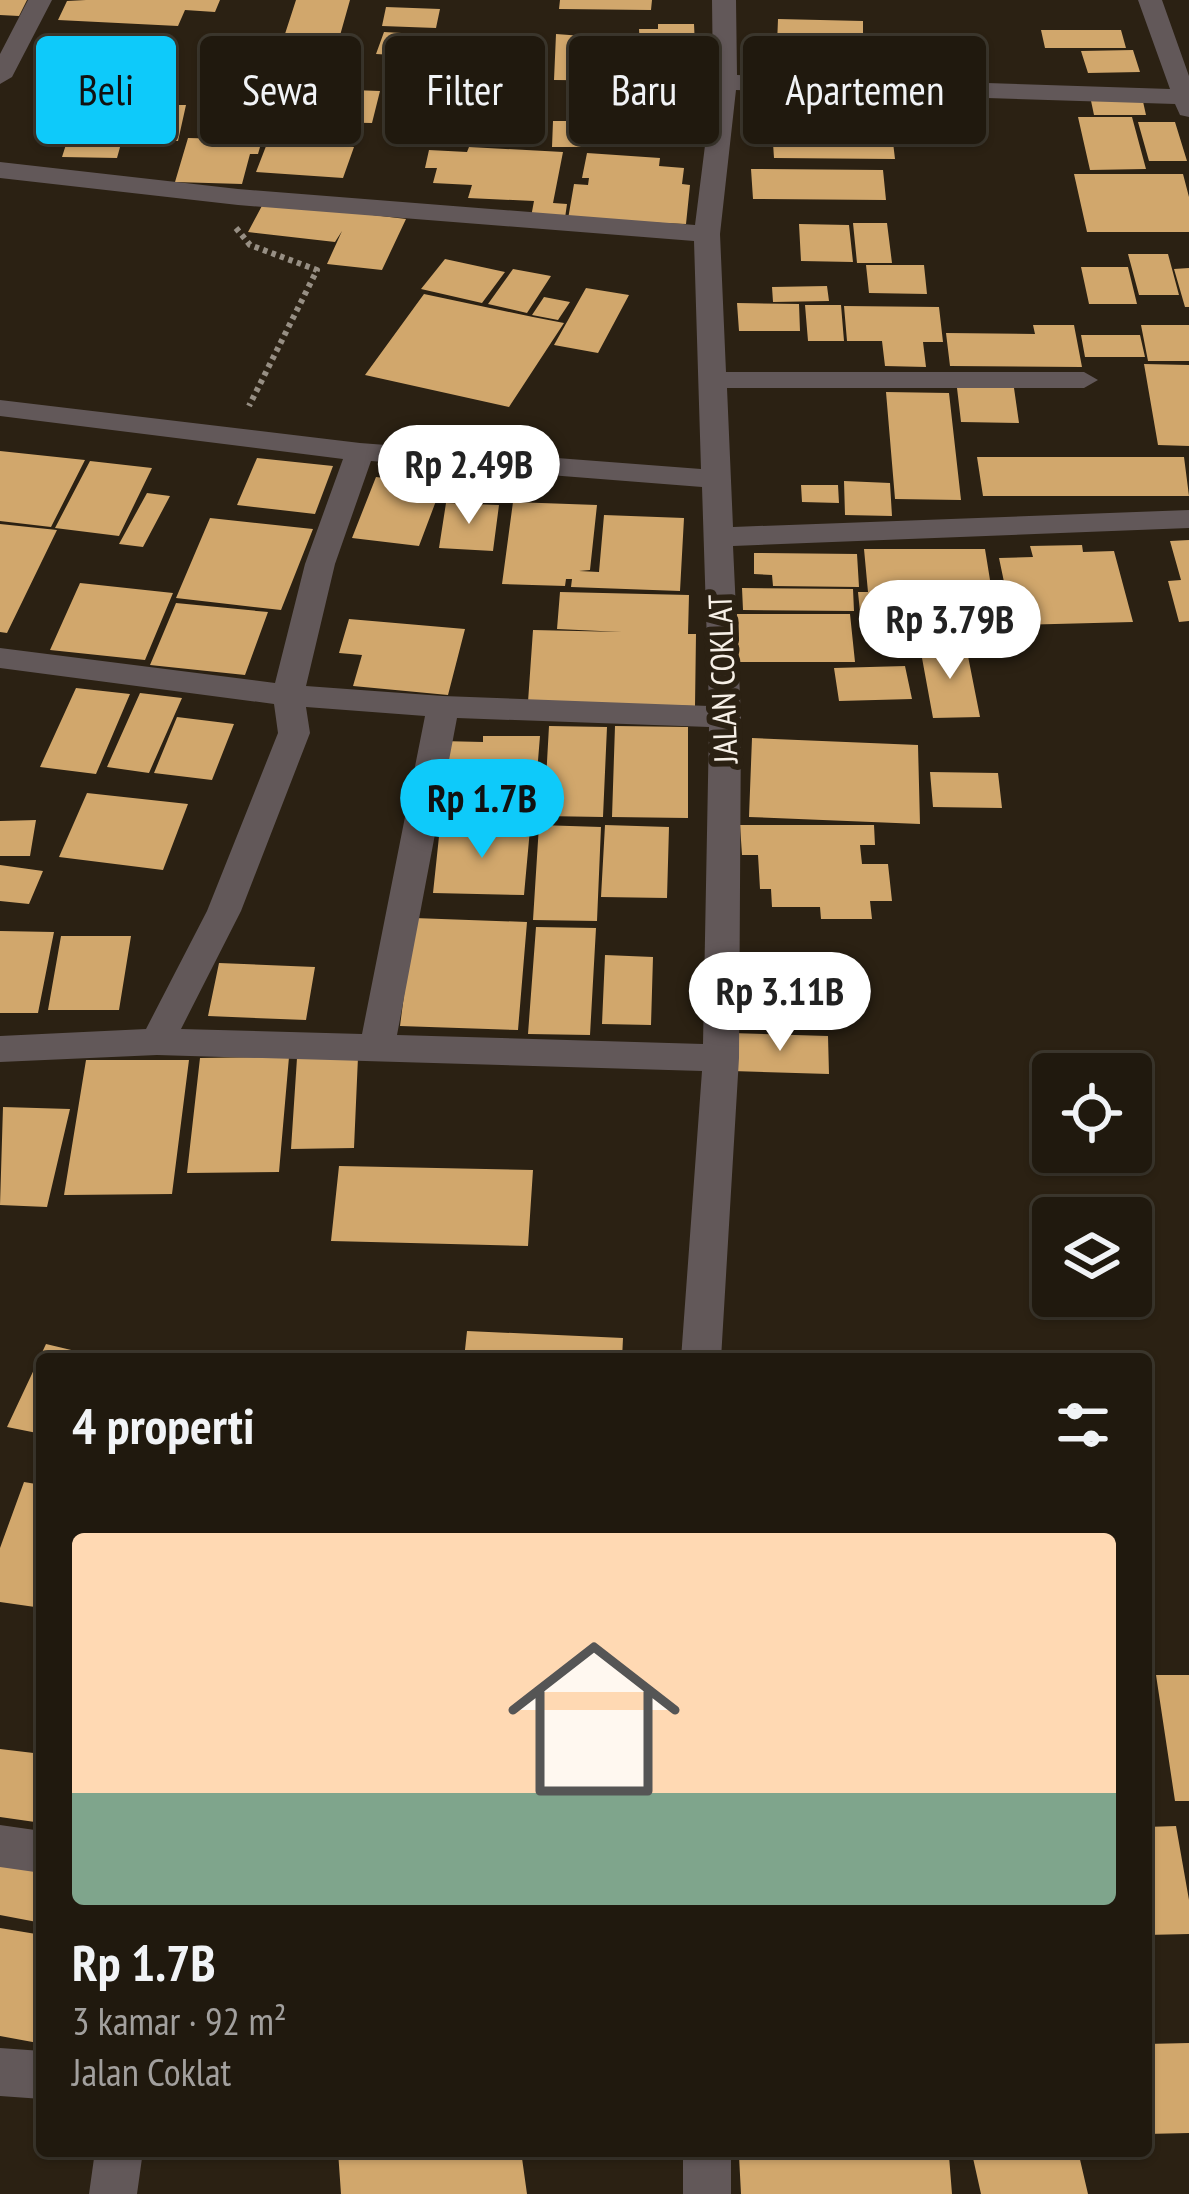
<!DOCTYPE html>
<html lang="id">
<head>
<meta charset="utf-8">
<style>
  :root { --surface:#20190e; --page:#2d261c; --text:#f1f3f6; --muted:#a2a09e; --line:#3d382e; --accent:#0ecafa }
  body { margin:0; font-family:"PT Sans Narrow",sans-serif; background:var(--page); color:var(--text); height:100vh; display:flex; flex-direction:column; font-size:45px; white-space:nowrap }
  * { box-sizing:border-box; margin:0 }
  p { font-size:39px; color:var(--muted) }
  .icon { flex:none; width:66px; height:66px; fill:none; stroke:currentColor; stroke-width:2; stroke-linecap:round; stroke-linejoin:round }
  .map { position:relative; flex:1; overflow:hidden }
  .details { position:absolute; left:36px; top:1353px; width:1116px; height:804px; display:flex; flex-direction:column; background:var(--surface); border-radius:12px; box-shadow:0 3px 9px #0004,0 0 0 3px var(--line) }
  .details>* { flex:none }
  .guide { position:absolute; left:36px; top:36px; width:1119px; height:108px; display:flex; gap:24px }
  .controls { position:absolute; left:1032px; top:1053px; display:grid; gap:24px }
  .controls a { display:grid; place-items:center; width:120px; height:120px; border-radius:12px; background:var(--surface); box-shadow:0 3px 9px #0004,0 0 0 3px var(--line); font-size:60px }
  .price { position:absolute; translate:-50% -102px; padding:0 27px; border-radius:42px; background:#fff; color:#222; font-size:39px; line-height:78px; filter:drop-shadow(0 3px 6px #0008) }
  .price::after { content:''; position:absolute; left:50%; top:72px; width:36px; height:27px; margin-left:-18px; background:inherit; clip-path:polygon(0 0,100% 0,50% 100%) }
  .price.active { background:var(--accent); color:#111 }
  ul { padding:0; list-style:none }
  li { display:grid; align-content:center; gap:24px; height:636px; padding:0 36px }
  li span { display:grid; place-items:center; height:372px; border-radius:12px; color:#555 }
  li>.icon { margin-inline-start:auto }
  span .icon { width:216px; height:216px; fill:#fffc; stroke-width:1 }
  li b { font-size:51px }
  h2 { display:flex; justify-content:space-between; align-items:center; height:144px; padding:0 36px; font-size:51px }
  .chip { padding:0 42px; border-radius:12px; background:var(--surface); box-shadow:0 3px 9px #0004,0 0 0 3px var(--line); font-size:42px; line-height:108px }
  .chip.active { background:var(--accent); color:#111 }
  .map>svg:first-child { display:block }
</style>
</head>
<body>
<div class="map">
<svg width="1189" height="2194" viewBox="0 0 1189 2194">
  <rect width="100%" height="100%" fill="#2b2113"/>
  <path fill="#d1a76c" d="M0 0H27L19 16 0 15Z
    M86 0H220L215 12 185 10 178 26 58 20 67 1Z
    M296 0H350L339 39 284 37Z
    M560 0H652L651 10 559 9Z
    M386 7 440 9 436 28 382 26Z
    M778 19 863 21V48L777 45Z
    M658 24H694L695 46H640L639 29H658Z
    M1041 30H1121L1126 48H1045Z
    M384 32 436 35 430 57 376 54Z
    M556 34 636 40 635 49H651V81L554 80Z
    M1133 50 1140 72 1088 73 1081 51Z
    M233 74 265 76 248 117 216 114Z
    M270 83 307 85 292 123 255 120Z
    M325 89 380 91 372 123 317 122Z
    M1090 96 1142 97 1146 115H1094Z
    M894 99H939L944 130H899Z
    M870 100H888L895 159 774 158 771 114H824L823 104H871Z
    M79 104H132L117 158 62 157Z
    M137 105H186L178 141 128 140Z
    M1078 117H1132L1146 169 1090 170Z
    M553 121H651V147H552Z
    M1138 122H1175L1187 161H1149Z
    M188 138 262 140 258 154H250L242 184 175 182Z
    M268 141 354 147 343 178 256 172Z
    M469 147 563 152 553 203 567 204 565 218 531 217 534 201 468 198 472 185 433 183 437 168H425L429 150 467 152Z
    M587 153 660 158 659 166 684 168 682 184 690 185 686 224 568 219 574 184 588 185 589 178H582Z
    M751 169 883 170 886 200 753 199Z
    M1074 174H1183L1189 197V232H1087Z
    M264 202 406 219 382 270 327 264 342 231 335 242 248 232Z
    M853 223H887L892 263H857Z
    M799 224 849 225 853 262 801 261Z
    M1128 254H1168L1179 295H1139Z
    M445 259 505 272 482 303 421 289Z
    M866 265H924L927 294 869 293Z
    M1081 267H1128L1137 304H1089Z
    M1189 268V307H1185L1174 269Z
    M513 269 551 276 527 313 488 304Z
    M827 286 829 301 773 302 772 287Z
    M586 288 629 295 598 353 554 345Z
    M424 294 533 317 564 323 509 407 365 375Z
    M544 297 570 302 558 320 532 315Z
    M737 303 799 304 800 331H739Z
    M805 305H841L844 341H808Z
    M844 306 939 307 943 342H923L926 367 885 366 882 341H847Z
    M1033 325H1074L1082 367 950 366 946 333 1035 334Z
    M1141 325H1189V361H1148Z
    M1081 335H1140L1145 357H1085Z
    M1144 364 1189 365V446L1158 445Z
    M957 388H1014L1019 423 961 422Z
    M886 392 949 393 961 500 895 499Z
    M0 451 85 460 51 527 0 521Z
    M977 457H1184L1189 496H983Z
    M257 458 333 466 315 514 237 505Z
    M90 461 152 468 119 536 55 528Z
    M376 477 442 485 419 546 352 538Z
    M844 481 890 483 892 516 845 515Z
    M801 485H838L839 503 802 502Z
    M147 493 170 496 143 547 119 544Z
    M513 502 597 505 590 570 579 571 599 572 604 515 684 518 680 591 571 587 572 579H566L565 586 502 584Z
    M446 503 499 505 493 551 439 548Z
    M210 518 313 529 281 610 176 598Z
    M0 524 57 530 7 633 0 632Z
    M1189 540V621L1179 622 1168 581 1181 580 1170 541Z
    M1082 545 1083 552 1114 551 1133 622 1013 625 999 558 1033 557 1030 546Z
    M864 549H985L995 611 860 612 858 592H868Z
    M754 553 857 554 859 587 773 586 772 575 754 574Z
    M80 583 173 593 145 660 50 650Z
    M742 588 853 589 854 611 743 610Z
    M560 592 689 595 688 634H696L695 706 528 702 533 630 622 632 557 629Z
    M176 603 268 612 245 675 150 665Z
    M737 614H850L855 662H739Z
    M349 619 465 629 448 695 353 686 362 655 339 653Z
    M966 646 980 717 933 718 920 647Z
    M905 666 912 699 839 701 834 668Z
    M76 688 130 694 96 774 40 767Z
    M140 693 182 698 149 773 107 767Z
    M177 717 234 724 212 780 154 773Z
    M549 726 607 727 603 817 544 816Z
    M615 726 688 727V818L612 817Z
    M483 736H540L537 773 438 772 441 741 483 742Z
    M752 738 918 745 920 824 749 817Z
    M930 772 998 773 1002 808 933 807Z
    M433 775 537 776 536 817 430 816Z
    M87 793 188 804 163 870 59 857Z
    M36 820 30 856H0V821Z
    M539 825 601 827 597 921 533 920Z
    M605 825 669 827 667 898 601 897Z
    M740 825H874L875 845H860L862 864H888L892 901H870L872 919H821L820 907H772L771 889H760L758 855H742Z
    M440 827 530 829 524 895 433 893Z
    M0 865 43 871 29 904 0 901Z
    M414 918 527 922 518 1030 400 1026Z
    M536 927 596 928 590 1035 528 1034Z
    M0 931 54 932 38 1013H0Z
    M61 936H131L119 1010H48Z
    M605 955 653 957 651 1025 602 1024Z
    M219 963 315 967 306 1020 208 1016Z
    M732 1033 828 1036 829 1074 732 1071Z
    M289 1057 279 1172 187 1173 200 1058Z
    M358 1057 354 1148 291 1149 297 1058Z
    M86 1060H189L172 1194 64 1195Z
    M3 1107 70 1109 47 1207 0 1205Z
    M339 1166 533 1170 528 1246 331 1241Z
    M467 1331 623 1338 622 1359H464Z
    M46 1344 109 1359H42V1434L7 1427Z
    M24 1482 42 1485V1608L0 1602V1548Z
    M1156 1675H1189V1801H1175Z
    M0 1749 42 1754V1823L0 1817Z
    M1176 1826 1189 1900V1934L1146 1935V1827Z
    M0 1853 42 1861V1923L0 1915Z
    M0 1928 42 1935 38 2043 0 2036Z
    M1189 2043V2133L1146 2134V2044Z
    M338 2151H521L527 2194H341Z
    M1026 2151H1078L1088 2194H981L973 2158Z
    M739 2156H949L952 2194H741Z"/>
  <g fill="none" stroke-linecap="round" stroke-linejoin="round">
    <path stroke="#978f84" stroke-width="6" stroke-dasharray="4.5 4.5" stroke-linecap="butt" d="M236 228 250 245 317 270 249 406"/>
    <path fill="#625859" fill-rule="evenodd" d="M28 0H52L12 77 0 84V54Z
      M712 0H736L737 75 1170 89 1138 0H1162L1189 76V117L1180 115 1175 104 736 90 720 234 726 372H1084L1098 380 1084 388H727L733 527 1189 510V528L733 546 741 717 739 1058 721 1359H681L702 1071 157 1055 0 1062V1036L146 1029 207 911 278 733 274 704 0 668V648L275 683 305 564 343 459 0 416V400L360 443 701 469 694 241 238 205 0 178V162L238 189 695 225 713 82ZM371 461 702 487 709 706 443 696 306 686 335 564ZM306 707 425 716 362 1034 181 1029 241 911 310 733ZM457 718 709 727 703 1044 397 1035Z
      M0 1825 42 1831V1873L0 1867Z
      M0 2048 42 2051V2099L0 2096Z
      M95 2151H143L137 2194H89Z
      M683 2151H731V2194H683Z"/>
  </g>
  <g text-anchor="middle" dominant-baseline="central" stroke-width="12" stroke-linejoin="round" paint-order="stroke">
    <g font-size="33" fill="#f7f0e7" stroke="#2b2113">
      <text transform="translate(722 679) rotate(-92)">JALAN COKLAT</text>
    </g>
  </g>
</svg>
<div class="controls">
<a><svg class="icon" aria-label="locate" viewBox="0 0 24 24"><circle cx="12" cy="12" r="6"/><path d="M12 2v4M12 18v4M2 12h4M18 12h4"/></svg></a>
<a><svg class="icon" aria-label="layers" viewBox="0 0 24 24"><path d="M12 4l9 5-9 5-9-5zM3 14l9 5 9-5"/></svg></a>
</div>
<b class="price" style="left:469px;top:527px">Rp 2.49B</b>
<b class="price" style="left:950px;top:682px">Rp 3.79B</b>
<b class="price active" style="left:482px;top:861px">Rp 1.7B</b>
<b class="price" style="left:780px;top:1054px">Rp 3.11B</b>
<div class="guide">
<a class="chip active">Beli</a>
<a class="chip">Sewa</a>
<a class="chip">Filter</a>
<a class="chip">Baru</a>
<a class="chip">Apartemen</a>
</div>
<section class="details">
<h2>4 properti<svg class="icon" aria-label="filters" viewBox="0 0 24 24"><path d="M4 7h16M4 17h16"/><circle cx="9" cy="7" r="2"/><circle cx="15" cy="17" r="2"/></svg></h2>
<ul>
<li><span style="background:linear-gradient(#ffd9b3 70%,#7fa58c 0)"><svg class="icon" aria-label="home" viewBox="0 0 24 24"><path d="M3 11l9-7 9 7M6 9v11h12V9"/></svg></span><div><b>Rp 1.7B</b><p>3 kamar · 92 m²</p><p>Jalan Coklat</p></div></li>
</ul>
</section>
</div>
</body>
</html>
